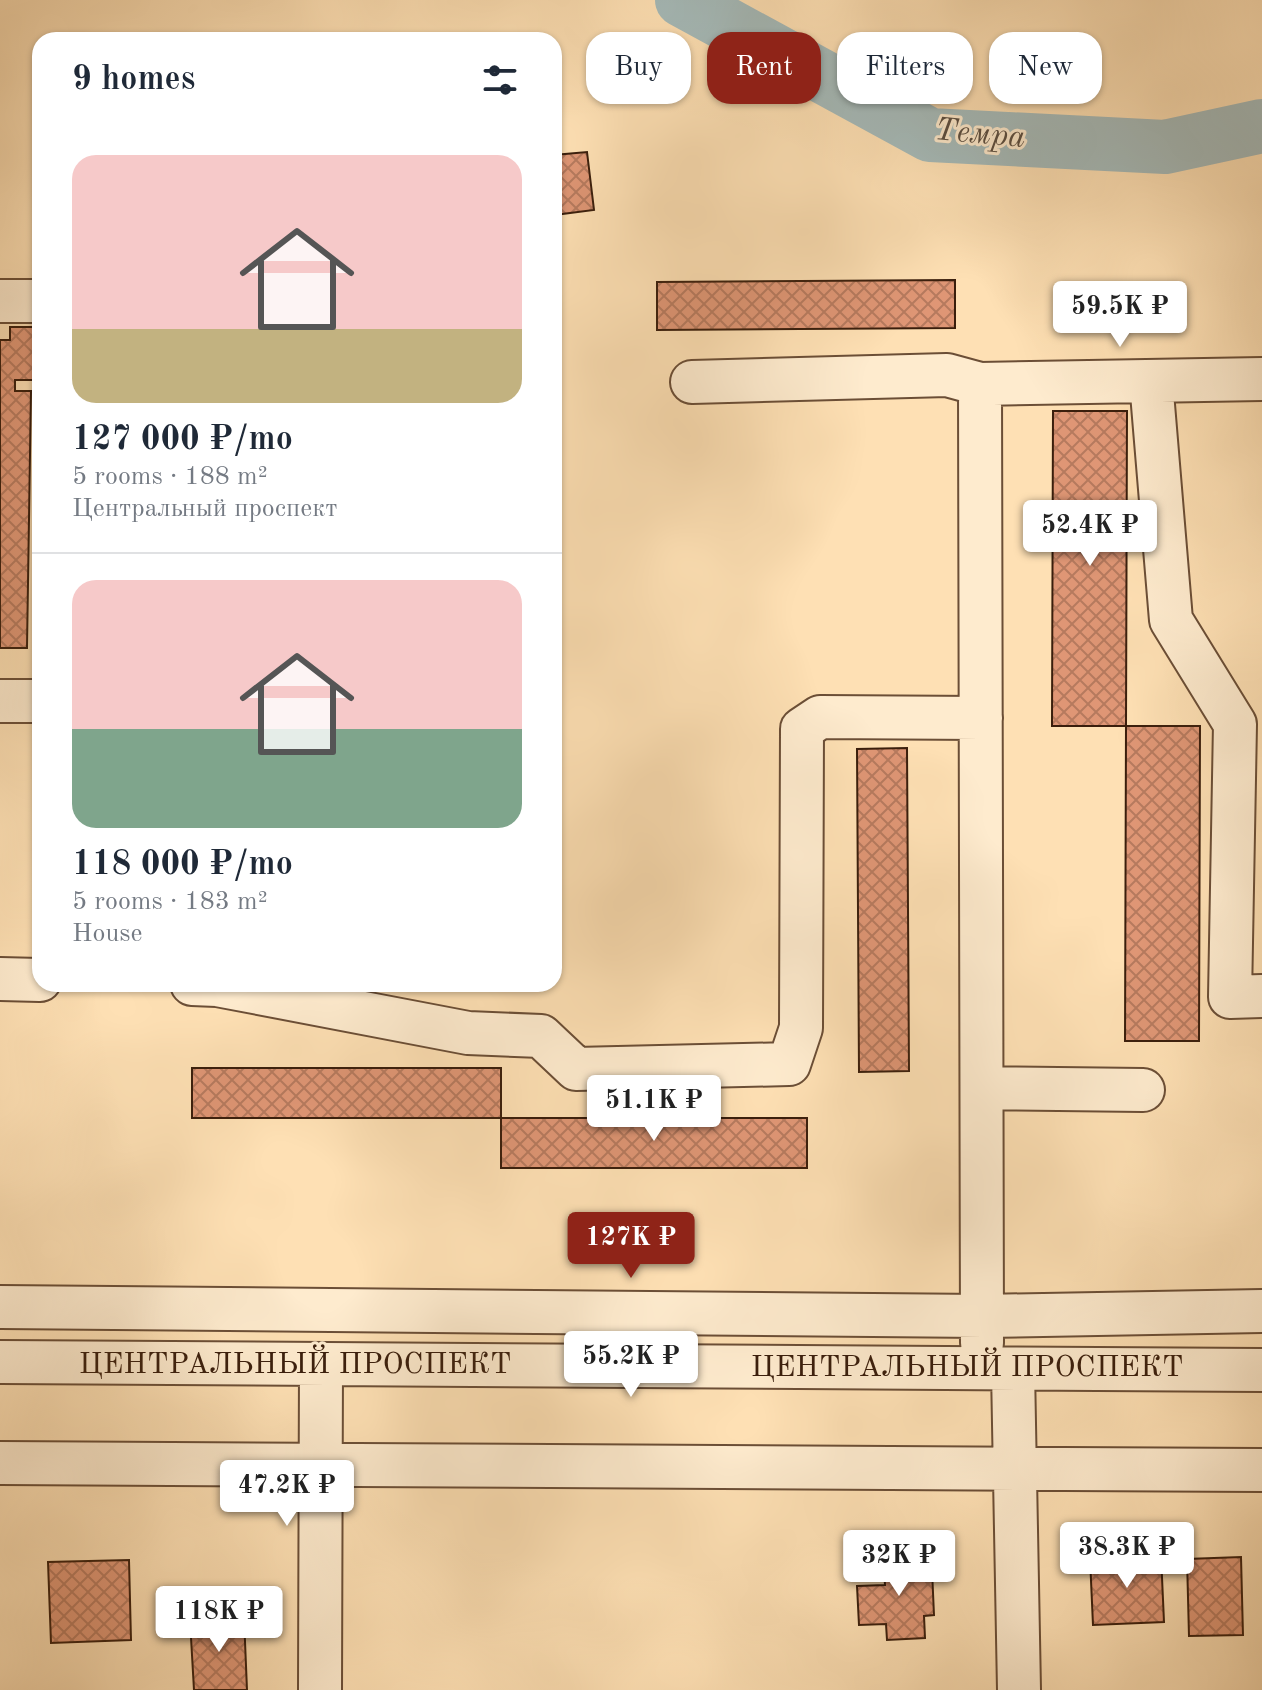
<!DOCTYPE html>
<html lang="en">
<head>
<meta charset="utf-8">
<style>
  :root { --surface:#fff; --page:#f6f6f7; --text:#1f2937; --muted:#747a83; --line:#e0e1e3; --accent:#8f2418 }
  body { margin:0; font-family:"Old Standard TT",serif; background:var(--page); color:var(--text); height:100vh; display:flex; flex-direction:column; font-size:30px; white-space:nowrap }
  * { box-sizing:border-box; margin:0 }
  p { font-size:26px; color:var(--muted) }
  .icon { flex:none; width:44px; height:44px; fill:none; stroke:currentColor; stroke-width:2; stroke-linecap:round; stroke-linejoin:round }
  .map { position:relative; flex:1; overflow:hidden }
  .panel { position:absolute; left:32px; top:32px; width:530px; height:960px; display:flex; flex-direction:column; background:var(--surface); border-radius:24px; box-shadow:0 2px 6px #0004 }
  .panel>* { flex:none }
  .hud { position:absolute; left:586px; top:32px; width:556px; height:72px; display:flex; gap:16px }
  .price { position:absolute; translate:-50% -68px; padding:0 18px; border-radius:8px; background:#fff; color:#222; font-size:26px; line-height:52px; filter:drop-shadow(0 2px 4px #0008) }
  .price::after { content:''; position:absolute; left:50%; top:48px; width:24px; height:18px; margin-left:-12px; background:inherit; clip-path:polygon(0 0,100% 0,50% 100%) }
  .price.current { background:var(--accent); color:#fff }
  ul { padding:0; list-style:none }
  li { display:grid; align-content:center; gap:16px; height:424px; padding:0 40px }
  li+li { border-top:2px solid var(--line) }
  li span { display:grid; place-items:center; height:248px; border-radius:24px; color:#555 }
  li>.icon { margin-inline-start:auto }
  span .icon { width:144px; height:144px; fill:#fffc; stroke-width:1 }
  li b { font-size:34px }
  h2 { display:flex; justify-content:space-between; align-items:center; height:96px; padding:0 40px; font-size:34px }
  .pill { padding:0 28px; border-radius:24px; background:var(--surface); box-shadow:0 2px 6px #0004; font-size:28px; line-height:72px }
  .pill.current { background:var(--accent); color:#fff }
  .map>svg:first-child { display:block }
</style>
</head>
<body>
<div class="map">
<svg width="1262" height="1690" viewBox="0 0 1262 1690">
  <defs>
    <pattern id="building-cross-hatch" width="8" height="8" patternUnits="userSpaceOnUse" patternTransform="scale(2)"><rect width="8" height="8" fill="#df9675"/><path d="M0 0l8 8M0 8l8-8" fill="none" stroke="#b67a5e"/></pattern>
  </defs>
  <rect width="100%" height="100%" fill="#fee0b4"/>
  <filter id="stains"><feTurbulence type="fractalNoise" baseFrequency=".0025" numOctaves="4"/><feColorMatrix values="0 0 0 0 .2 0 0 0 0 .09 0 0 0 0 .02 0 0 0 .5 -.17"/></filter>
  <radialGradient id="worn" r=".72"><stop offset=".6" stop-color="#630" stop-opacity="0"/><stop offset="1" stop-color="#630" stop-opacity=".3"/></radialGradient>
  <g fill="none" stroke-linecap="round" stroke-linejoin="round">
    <path stroke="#a5bab9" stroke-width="54" d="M682 0 930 135 1165 147 1262 126"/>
  </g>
  <path fill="url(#building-cross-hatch)" stroke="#3a1e0c" stroke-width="2" d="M587 152 594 210 554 215V155Z
    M955 280V328L657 330V282Z
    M10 327H40V380H15V391H31L27 648H0V340H10Z
    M1053 411H1127L1126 726H1052Z
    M1126 726H1200L1199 1041H1125Z
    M907 748 909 1071 859 1072 857 749Z
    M192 1068H501V1118H192Z
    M501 1118H807V1168H501Z
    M921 1552 922 1571 932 1570 934 1615 924 1616 925 1638 887 1640 886 1624 859 1625 857 1586 885 1585 883 1554Z
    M1161 1555 1164 1622 1093 1625 1090 1558Z
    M1241 1557 1243 1635 1189 1636 1187 1559Z
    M129 1560 131 1640 51 1643 48 1562Z
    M244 1617 247 1690H194L190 1620Z"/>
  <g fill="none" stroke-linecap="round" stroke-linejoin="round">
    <defs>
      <path id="minor" d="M0 301H40
        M1151 381 1171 620 1235 724 1230 997 1262 996
        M692 382 947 375 980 384 1262 379
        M980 384 982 1343
        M0 701H40
        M0 979 40 980
        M192 984 217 985 468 1033 541 1036 576 1069 789 1064 801 1028 802 729 820 717 981 718
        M982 1088 1143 1090
        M0 1307 983 1316 1262 1311
        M0 1362 1262 1370
        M1013 1370 1019 1690
        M0 1463 1262 1470
        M320 1690 321 1366"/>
    </defs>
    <use href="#minor" stroke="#6b4e36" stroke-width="46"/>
    <use href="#minor" stroke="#feebce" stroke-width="42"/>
  </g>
  <g text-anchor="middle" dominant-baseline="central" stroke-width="6" stroke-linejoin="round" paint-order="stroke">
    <g font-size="30" fill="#3a1e0c" stroke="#feebce">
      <text x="295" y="1365">ЦЕНТРАЛЬНЫЙ ПРОСПЕКТ</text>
      <text x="967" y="1368">ЦЕНТРАЛЬНЫЙ ПРОСПЕКТ</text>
    </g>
    <g font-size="32" font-style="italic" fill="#5a4d40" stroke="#feebce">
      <text transform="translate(980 135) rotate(5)">Темра</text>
    </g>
  </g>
  <rect width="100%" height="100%" filter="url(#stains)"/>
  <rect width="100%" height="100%" fill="url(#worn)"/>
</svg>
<b class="price" style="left:1120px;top:349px">59.5K ₽</b>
<b class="price" style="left:1090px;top:568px">52.4K ₽</b>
<b class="price" style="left:654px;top:1143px">51.1K ₽</b>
<b class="price current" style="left:631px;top:1280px">127K ₽</b>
<b class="price" style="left:631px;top:1399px">55.2K ₽</b>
<b class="price" style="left:287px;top:1528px">47.2K ₽</b>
<b class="price" style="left:1127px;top:1590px">38.3K ₽</b>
<b class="price" style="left:899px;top:1598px">32K ₽</b>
<b class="price" style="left:219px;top:1654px">118K ₽</b>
<div class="hud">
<a class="pill">Buy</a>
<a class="pill current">Rent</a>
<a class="pill">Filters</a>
<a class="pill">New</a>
</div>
<section class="panel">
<h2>9 homes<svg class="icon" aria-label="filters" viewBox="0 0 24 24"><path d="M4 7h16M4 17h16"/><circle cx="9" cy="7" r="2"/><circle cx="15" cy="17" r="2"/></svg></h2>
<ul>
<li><span style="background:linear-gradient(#f6c9c9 70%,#c2b280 0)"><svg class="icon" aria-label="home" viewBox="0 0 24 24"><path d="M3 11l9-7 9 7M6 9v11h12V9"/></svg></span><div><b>127 000 ₽/mo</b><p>5 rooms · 188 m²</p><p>Центральный проспект</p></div></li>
<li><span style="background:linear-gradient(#f6c9c9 60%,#7fa58c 0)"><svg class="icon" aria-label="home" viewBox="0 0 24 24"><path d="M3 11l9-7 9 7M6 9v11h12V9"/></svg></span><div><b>118 000 ₽/mo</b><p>5 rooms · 183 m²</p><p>House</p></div></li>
</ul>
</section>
</div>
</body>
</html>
